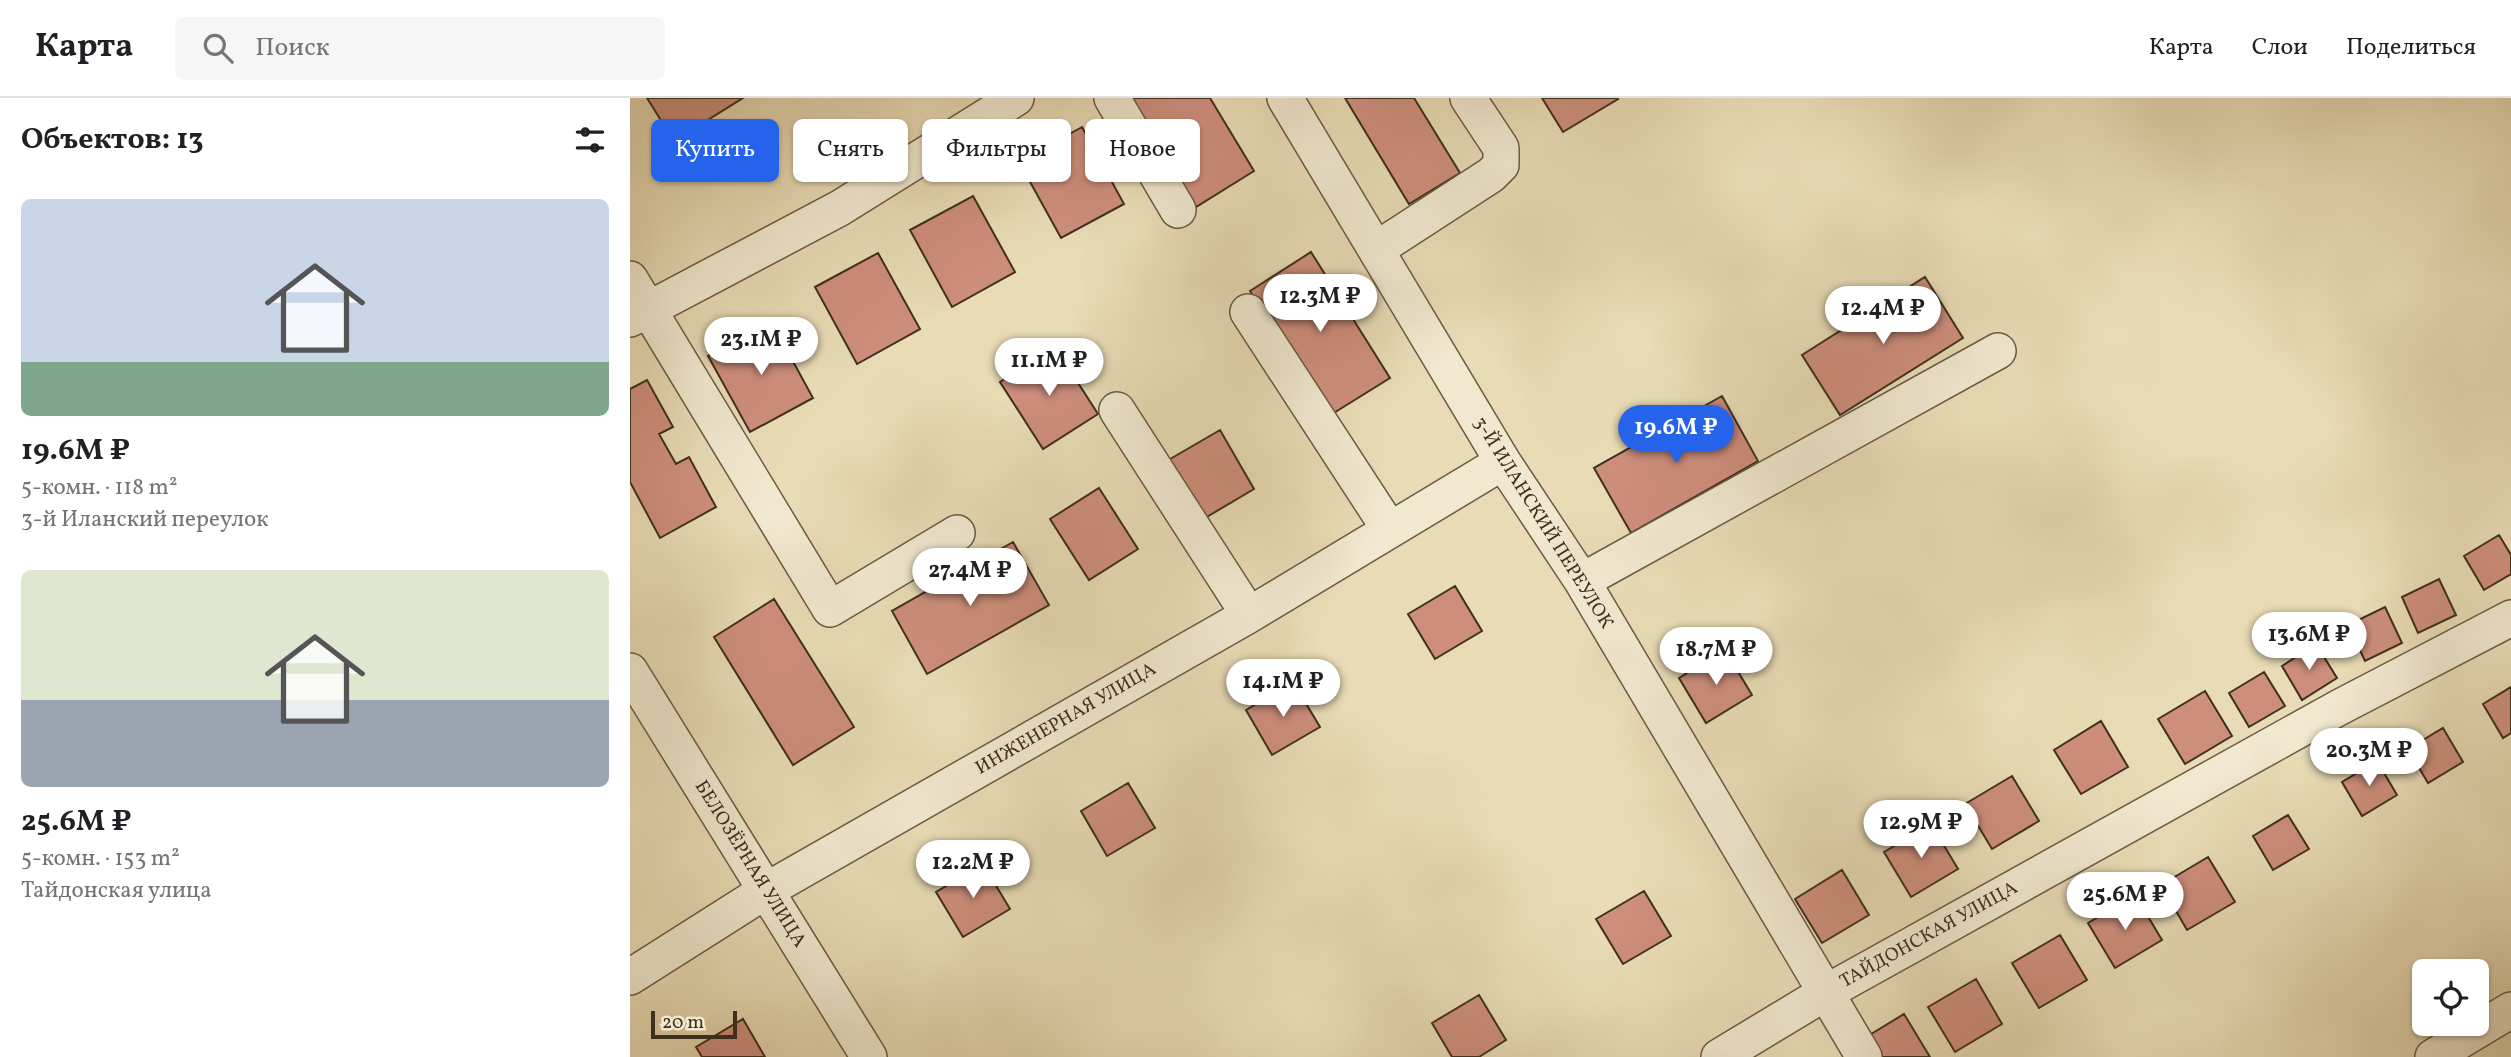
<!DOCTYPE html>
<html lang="ru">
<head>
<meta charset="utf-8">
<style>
  :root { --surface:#fff; --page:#f6f6f6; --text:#202124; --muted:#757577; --line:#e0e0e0; --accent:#2563eb }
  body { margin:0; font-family:Vollkorn,serif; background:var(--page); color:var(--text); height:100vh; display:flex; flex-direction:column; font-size:26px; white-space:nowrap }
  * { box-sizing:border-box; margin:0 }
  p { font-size:23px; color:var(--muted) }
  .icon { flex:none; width:38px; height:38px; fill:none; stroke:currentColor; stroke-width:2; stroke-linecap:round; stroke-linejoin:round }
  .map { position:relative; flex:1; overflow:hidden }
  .details { display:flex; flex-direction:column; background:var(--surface); width:630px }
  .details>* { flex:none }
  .top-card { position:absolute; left:21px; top:21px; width:665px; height:63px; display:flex; gap:14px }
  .tools { position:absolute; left:1782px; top:861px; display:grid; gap:14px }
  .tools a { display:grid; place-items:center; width:77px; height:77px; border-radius:10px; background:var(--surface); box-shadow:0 2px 5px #0004; font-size:35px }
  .scale { position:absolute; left:21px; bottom:18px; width:86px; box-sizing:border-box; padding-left:7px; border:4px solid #3f2f1e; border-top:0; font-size:19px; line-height:24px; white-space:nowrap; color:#3f2f1e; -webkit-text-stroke:5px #f0e8cf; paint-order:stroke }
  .price { position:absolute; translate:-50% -60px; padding:0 16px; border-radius:24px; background:#fff; color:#222; font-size:23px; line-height:46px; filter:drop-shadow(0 2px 4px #0008) }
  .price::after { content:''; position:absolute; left:50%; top:42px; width:21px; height:16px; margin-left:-10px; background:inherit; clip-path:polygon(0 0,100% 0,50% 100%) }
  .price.active { background:var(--accent); color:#fff }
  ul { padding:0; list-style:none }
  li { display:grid; align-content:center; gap:14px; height:371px; padding:0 21px }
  li span { display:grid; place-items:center; height:217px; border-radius:10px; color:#555 }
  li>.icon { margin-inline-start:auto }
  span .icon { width:126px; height:126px; fill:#fffc; stroke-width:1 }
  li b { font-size:30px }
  h2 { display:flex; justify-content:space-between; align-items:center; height:84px; padding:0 21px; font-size:30px }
  .chip { padding:0 24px; border-radius:10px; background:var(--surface); box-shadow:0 2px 5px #0004; font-size:24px; line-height:63px }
  .chip.active { background:var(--accent); color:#fff }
  header { display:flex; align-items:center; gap:42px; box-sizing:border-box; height:98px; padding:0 35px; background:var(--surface); border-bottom:2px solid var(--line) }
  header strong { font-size:33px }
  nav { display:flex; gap:38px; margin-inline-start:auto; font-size:24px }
  .search { width:490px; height:63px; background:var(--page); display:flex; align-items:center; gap:18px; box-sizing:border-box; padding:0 24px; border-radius:10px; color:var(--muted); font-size:26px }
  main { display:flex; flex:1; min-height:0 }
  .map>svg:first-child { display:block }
</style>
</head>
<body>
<header>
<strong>Карта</strong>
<div class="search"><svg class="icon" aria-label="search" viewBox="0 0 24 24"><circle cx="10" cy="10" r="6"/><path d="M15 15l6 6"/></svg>Поиск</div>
<nav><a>Карта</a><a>Слои</a><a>Поделиться</a></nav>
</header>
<main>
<section class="details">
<h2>Объектов: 13<svg class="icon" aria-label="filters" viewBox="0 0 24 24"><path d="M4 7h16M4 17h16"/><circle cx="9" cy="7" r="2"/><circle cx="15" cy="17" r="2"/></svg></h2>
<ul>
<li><span style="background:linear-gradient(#c9d6e8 75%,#7fa58c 0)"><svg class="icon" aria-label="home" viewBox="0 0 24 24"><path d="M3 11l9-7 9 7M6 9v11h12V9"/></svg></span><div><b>19.6M ₽</b><p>5-комн. · 118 m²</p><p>3-й Иланский переулок</p></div></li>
<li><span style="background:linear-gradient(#dfe7d0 60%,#9aa5b1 0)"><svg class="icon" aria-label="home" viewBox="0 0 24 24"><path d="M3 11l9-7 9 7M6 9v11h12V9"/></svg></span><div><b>25.6M ₽</b><p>5-комн. · 153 m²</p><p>Тайдонская улица</p></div></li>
</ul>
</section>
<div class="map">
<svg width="1881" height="959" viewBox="0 0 1881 959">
  <rect width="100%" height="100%" fill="#e8dbb5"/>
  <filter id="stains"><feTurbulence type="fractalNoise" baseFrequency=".00286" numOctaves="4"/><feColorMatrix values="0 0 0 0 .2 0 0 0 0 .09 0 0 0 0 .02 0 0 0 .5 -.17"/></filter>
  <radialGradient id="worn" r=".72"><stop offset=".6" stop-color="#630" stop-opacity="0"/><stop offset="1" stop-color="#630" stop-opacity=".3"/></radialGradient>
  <path fill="#cd8e7c" stroke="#3f2f1e" stroke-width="2" d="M17 0H113L44 43Z
    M500 0H580L624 73 566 109Z
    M715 0H784L830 75 779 106Z
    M912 0H987L988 1 933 34Z
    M452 29 494 106 431 140 389 64Z
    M343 98 385 174 322 209 280 132Z
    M681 154 760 280 699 318 620 193Z
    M248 155 290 231 227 266 185 189Z
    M1295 179 1333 240 1210 317 1172 257Z
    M141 223 183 300 120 334 78 258Z
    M425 249 468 316 413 351 370 284Z
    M17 282 43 329 29 336 46 366 59 359 86 409 30 440 0 384V291Z
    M1092 298 1128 363 1001 435 964 370Z
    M590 332 624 391 570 423 535 364Z
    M469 390 508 451 459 482 420 421Z
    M1869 437 1881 457V476L1854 492 1834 458Z
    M383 444 419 507 297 576 262 513Z
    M1809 481 1826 517 1788 535 1772 499Z
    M825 488 852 533 805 561 778 516Z
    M144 501 224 629 163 667 84 539Z
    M1755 509 1772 545 1735 563 1718 527Z
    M1686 546 1707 580 1672 602 1652 568Z
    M1095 552 1122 597 1076 625 1049 580Z
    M1634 574 1655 608 1619 629 1599 595Z
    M663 584 690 629 642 657 616 612Z
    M1881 589V635L1873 640 1853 606Z
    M1575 593 1602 638 1555 666 1528 621Z
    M1471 623 1498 669 1451 696 1424 652Z
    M1813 630 1833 664 1798 685 1778 651Z
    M1747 663 1767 697 1732 718 1712 684Z
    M1382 678 1409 723 1362 751 1335 706Z
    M498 685 525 730 477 758 451 713Z
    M1658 717 1679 751 1643 772 1623 738Z
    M1301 726 1328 771 1281 799 1254 754Z
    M1578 759 1605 804 1557 832 1531 787Z
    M353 766 380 811 333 839 306 794Z
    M1212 772 1239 817 1192 845 1165 801Z
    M1014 793 1041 838 993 866 966 821Z
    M1505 797 1532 842 1485 870 1458 825Z
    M1430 837 1457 882 1409 910 1382 865Z
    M1346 881 1372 926 1325 954 1298 909Z
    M849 897 876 942 849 959H822L802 925Z
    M1274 916 1300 959H1237L1228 944Z
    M113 921 135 959H72L66 949Z"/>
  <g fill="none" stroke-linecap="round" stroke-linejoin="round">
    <defs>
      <path id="minor" d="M482 0 548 112
        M655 0 873 364 952 483 1234 959
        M747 151 861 77 871 67V50L838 0
        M0 181 200 511 327 435
        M618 214 760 432
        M0 221 210 110 386 0
        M487 312 619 517
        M952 483 1368 253
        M0 573 239 959
        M0 879 137 792 619 517 873 364
        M1089 959 1195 895 1710 609 1881 520
        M1803 959 1881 912"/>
    </defs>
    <use href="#minor" stroke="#695a44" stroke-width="38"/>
    <use href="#minor" stroke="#f0e8cf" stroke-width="35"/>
  </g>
  <g text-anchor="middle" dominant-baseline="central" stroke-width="5" stroke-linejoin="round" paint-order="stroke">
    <g font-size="19" fill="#3f2f1e" stroke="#f0e8cf">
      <text transform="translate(913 425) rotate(58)">3-Й ИЛАНСКИЙ ПЕРЕУЛОК</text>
      <text transform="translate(436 621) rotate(-30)">ИНЖЕНЕРНАЯ УЛИЦА</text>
      <text transform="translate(120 766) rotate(58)">БЕЛОЗЁРНАЯ УЛИЦА</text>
      <text transform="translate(1299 837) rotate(-29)">ТАЙДОНСКАЯ УЛИЦА</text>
    </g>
  </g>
  <rect width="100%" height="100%" filter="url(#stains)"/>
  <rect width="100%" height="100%" fill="url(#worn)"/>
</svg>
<div class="tools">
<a><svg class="icon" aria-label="locate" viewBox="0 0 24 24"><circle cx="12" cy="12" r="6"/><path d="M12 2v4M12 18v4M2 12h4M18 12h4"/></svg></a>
</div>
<div class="scale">20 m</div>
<b class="price" style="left:690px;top:236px">12.3M ₽</b>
<b class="price" style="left:1253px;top:248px">12.4M ₽</b>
<b class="price" style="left:131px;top:279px">23.1M ₽</b>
<b class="price" style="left:419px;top:300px">11.1M ₽</b>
<b class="price active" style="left:1046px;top:367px">19.6M ₽</b>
<b class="price" style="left:340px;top:510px">27.4M ₽</b>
<b class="price" style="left:1679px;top:574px">13.6M ₽</b>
<b class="price" style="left:1086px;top:589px">18.7M ₽</b>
<b class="price" style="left:653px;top:621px">14.1M ₽</b>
<b class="price" style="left:1739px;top:690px">20.3M ₽</b>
<b class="price" style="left:1291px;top:762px">12.9M ₽</b>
<b class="price" style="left:343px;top:802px">12.2M ₽</b>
<b class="price" style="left:1495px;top:834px">25.6M ₽</b>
<div class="top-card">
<a class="chip active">Купить</a>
<a class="chip">Снять</a>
<a class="chip">Фильтры</a>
<a class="chip">Новое</a>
</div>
</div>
</main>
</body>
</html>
